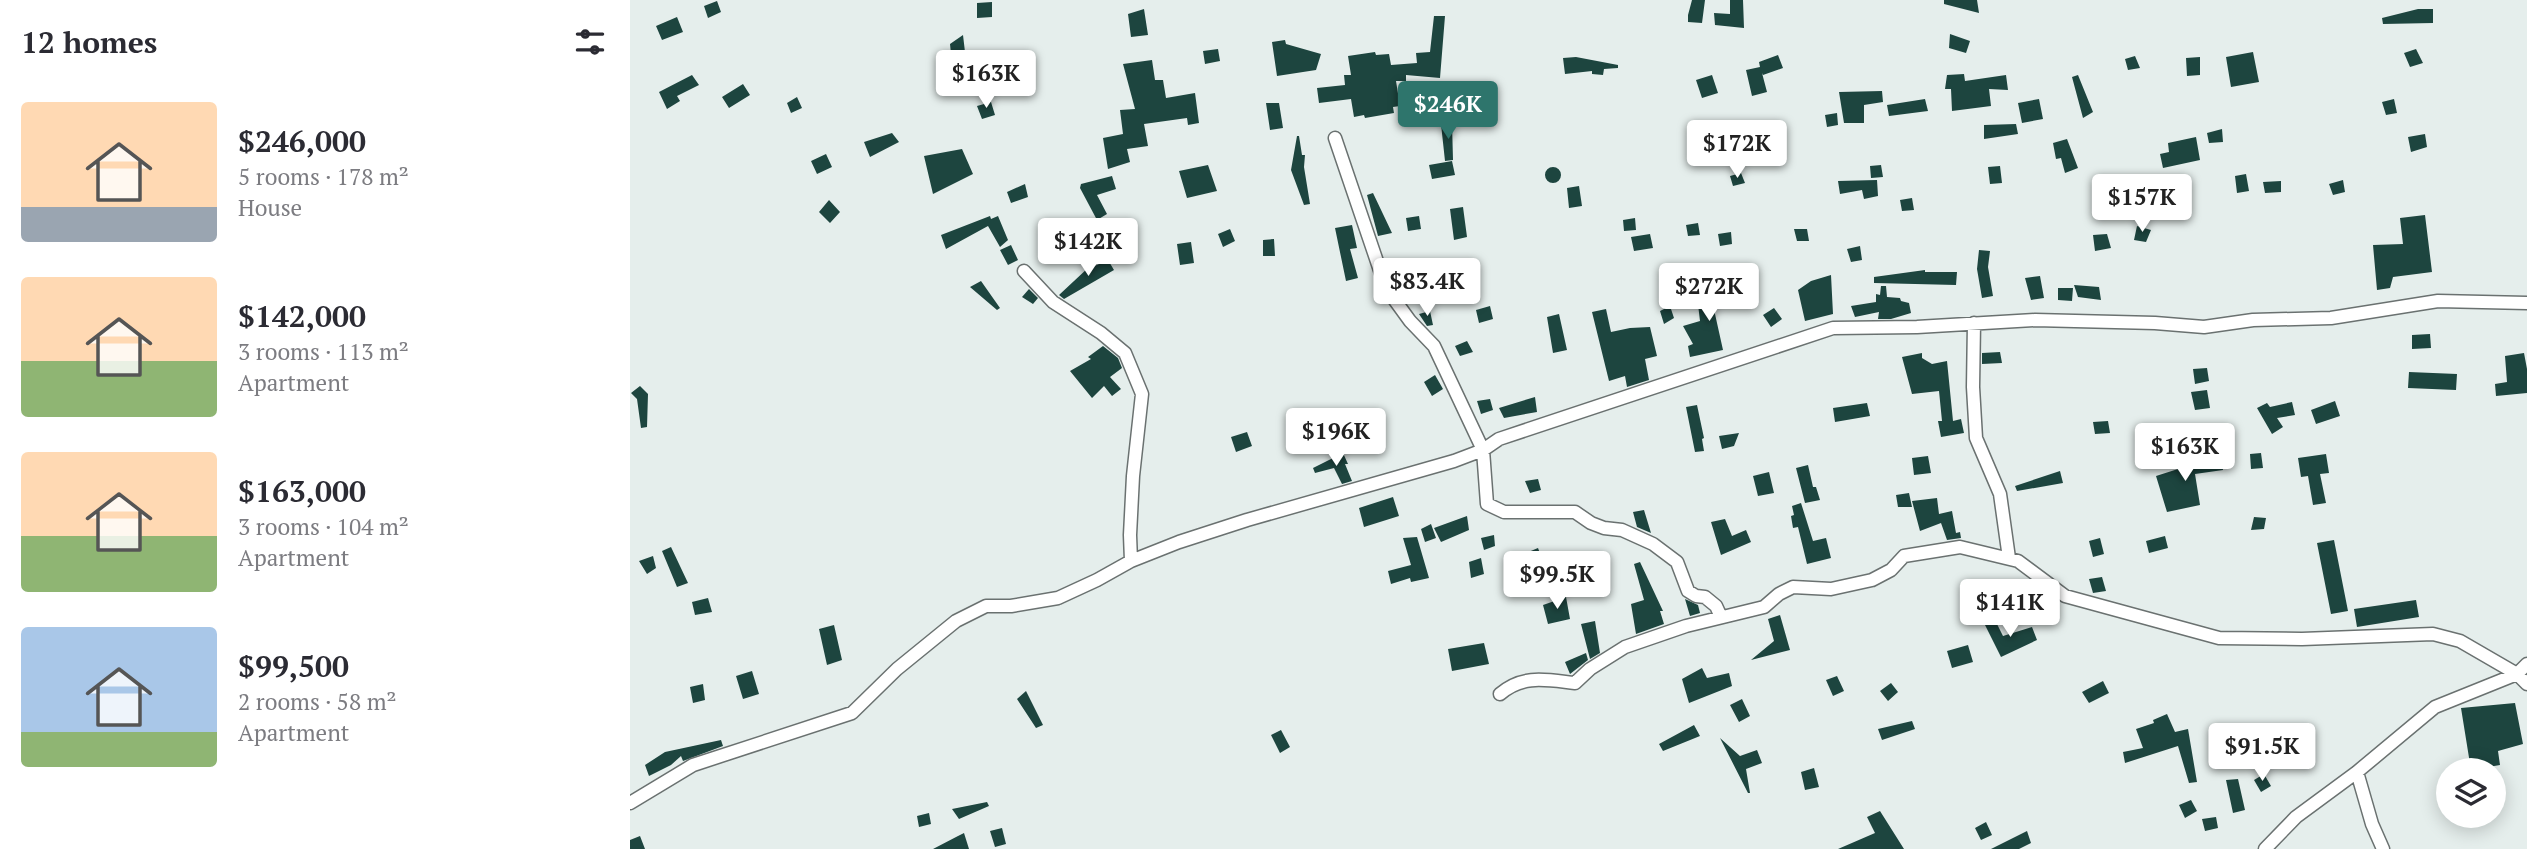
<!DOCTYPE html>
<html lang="en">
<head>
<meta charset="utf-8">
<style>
  :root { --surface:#fff; --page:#f2f2f3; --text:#2b2b33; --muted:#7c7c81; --accent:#2e756c }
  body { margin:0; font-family:"PT Serif",serif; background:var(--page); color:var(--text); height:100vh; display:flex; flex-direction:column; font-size:26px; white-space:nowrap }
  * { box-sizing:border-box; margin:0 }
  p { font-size:23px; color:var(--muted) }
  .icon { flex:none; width:38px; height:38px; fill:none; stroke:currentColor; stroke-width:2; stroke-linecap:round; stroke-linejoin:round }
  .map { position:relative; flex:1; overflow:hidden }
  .details { display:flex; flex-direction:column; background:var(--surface); width:630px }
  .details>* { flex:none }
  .controls { position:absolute; left:1806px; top:758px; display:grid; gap:14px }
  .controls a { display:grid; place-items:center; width:70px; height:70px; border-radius:50%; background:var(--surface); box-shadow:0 4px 18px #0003; font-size:35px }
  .price { position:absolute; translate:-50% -60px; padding:0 16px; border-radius:7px; background:#fff; color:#222; font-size:23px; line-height:46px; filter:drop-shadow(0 2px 4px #0008) }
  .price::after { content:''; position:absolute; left:50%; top:42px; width:21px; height:16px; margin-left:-10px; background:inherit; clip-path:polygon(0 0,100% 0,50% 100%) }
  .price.active { background:var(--accent); color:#fff }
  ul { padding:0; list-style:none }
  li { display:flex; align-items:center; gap:21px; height:175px; padding:0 21px }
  li span { display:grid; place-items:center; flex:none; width:196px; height:140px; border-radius:7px; color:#555 }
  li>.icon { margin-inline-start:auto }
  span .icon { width:84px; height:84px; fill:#fffc; stroke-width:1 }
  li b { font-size:30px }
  h2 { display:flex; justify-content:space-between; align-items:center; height:84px; padding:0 21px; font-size:30px }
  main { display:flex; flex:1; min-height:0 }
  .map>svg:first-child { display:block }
</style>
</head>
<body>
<main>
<section class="details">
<h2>12 homes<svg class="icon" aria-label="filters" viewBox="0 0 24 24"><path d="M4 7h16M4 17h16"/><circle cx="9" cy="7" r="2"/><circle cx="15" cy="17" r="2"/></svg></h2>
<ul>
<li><span style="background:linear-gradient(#ffd9b3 75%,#9aa5b1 0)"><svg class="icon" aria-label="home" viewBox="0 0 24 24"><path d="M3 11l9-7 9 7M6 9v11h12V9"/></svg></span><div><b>$246,000</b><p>5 rooms · 178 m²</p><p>House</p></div></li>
<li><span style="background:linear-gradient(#ffd9b3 60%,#8fb573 0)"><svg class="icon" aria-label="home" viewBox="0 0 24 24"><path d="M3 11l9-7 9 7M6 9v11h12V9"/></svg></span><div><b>$142,000</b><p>3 rooms · 113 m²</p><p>Apartment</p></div></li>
<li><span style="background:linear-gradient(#ffd9b3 60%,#8fb573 0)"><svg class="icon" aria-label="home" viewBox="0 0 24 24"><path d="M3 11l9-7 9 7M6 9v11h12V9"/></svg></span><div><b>$163,000</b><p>3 rooms · 104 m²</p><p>Apartment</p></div></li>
<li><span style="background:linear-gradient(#a9c7e8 75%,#8fb573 0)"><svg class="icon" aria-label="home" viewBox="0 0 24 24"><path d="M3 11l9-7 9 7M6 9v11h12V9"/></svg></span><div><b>$99,500</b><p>2 rooms · 58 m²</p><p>Apartment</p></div></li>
</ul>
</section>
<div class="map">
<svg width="1897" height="849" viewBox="0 0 1897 849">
  <rect width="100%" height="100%" fill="#e5eeec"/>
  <path fill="#1d453f" d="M1062 0H1075L1072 23 1058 22V15Z
    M1100 0H1113L1114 28 1085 25 1084 13 1100 14Z
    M1314 0H1347L1349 13 1314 4Z
    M87 1 91 12 78 18 74 6Z
    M362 2V17L347 18V3Z
    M514 9 518 35 501 37 498 14Z
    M1788 9H1803V23L1753 24 1752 18Z
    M804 16H815L810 78 776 75V81H766L770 106 763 107 764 113 735 118 734 115 724 117 721 99 689 103 687 88 715 85 714 75H721L718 56 745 52 746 55 759 54 761 65 787 63 786 53 800 52Z
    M47 17 53 32 32 40 26 26Z
    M1320 34 1340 41 1336 53 1319 48Z
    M333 35 335 52 321 54 320 44Z
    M655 40 656 44 691 54 686 70 647 76 642 42Z
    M588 49 590 61 575 64 573 51Z
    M1786 49 1793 63 1780 67 1774 53Z
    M1623 52 1629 82 1601 87 1596 57Z
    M1148 55 1153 68 1133 75 1132 73 1137 92 1122 96 1116 70 1130 67 1129 62Z
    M1505 56 1510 68 1498 70 1495 59Z
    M946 57 988 65V68L974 69 973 75 962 74V71L935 74 933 58Z
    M1570 57V75L1557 76 1556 58Z
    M522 60 525 80H533L536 98 565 93 569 123 558 125 557 118 514 124 518 146 497 149 500 162 478 169 473 138 493 134 490 110 505 109 493 64Z
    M1334 74 1335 81 1376 75 1378 90 1359 89 1361 106 1322 111 1321 89H1315L1317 75Z
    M62 75 69 85 47 96 50 101 37 109 29 92Z
    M1082 75 1088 93 1072 98 1066 80Z
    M1448 75 1463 112 1453 118 1442 77Z
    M113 84 120 95 99 108 92 97Z
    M1252 91 1253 102 1234 105V123H1214L1209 92Z
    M167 97 172 108 161 113 157 103Z
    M1295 99 1298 111 1259 116 1257 105Z
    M1409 99 1413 119 1392 123 1388 103Z
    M1764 99 1767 113 1756 115 1752 102Z
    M361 102 365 115 352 119 347 106Z
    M636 103H649L653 128 640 130Z
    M1207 113 1208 125 1197 127 1195 115Z
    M822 123 823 160 815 161 811 124Z
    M1386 124 1388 134 1354 139V125Z
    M1592 129 1593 142 1579 143 1577 133Z
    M262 133 269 142 240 157 234 142Z
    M1795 134 1797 147 1781 152 1778 137Z
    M667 136H669L672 155H675L674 167 680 204 674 205 661 170Z
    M1566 137 1570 160 1533 168 1530 154 1539 152 1538 143Z
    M1437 139 1448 168 1435 173 1431 158 1426 159 1423 143Z
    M332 149 343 174 303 194 294 156Z
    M196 154 202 167 187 174 181 161Z
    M822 161 825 175 802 179 799 165Z
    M578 165 587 191 557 198 549 171Z
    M1251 165 1253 177 1241 178 1240 166Z
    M1370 166 1372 183 1360 184 1358 167Z
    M915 175a8 8 0 1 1 16 0a8 8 0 1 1-16 0Z
    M1111 173 1115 183 1103 186 1100 176Z
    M1616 174 1619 191 1607 193 1605 176Z
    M482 176 486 189 467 195 477 214 467 220 450 188 451 184Z
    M1247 180 1248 196 1234 199 1232 190 1210 194 1208 181Z
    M1713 180 1715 192 1703 195 1699 184Z
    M1651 181V192L1635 193 1633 182Z
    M395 184 398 197 381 203 377 192Z
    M949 186 952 206 939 208 937 188Z
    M743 193 762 233 748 236 737 195Z
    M1282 198 1284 210 1272 211 1270 200Z
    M199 200 210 212 200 223 189 212Z
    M833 207 837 237 824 240 820 209Z
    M1795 215 1802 272 1763 277 1760 288 1747 290 1743 245 1773 244 1770 218Z
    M360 216 361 219 368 216 378 240 370 247 358 226 316 249 311 235Z
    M789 216 791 229 778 231 776 218Z
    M1005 218 1006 230 994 231 993 220Z
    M1068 223 1070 235 1058 236 1056 225Z
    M722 225 727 248 720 249 728 278 716 281 705 228Z
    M1507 226 1521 230 1516 242 1504 240Z
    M600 229 605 241 593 247 588 234Z
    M1164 229H1177L1179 241H1167Z
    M1101 232 1102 244 1090 246 1088 234Z
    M1020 234 1023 248 1004 251 1001 237Z
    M1477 234 1481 248 1465 251 1463 235Z
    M644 239 645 256H633V240Z
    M561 242 564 263 550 265 547 244Z
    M381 245 388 260 378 265 370 250Z
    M1230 246 1232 260 1221 262 1217 249Z
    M1349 250 1360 251 1358 267 1363 296 1352 298 1347 269Z
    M478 260 484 270 434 299 429 295 459 267 460 268Z
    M830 270 839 299 828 302 819 272Z
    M1295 270V272H1327L1326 285 1244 283V277Z
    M780 273 785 284 769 286 768 274Z
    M1201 275 1203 314 1175 321 1168 290 1181 281Z
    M1410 276 1414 298 1401 300 1395 278Z
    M351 281 370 308 367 310 340 287Z
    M1444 285 1469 287 1471 300 1448 297Z
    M1251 286H1256L1257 297 1270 298 1271 301 1279 303 1281 313 1261 319H1248L1249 312 1225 317 1221 306 1246 302V294L1250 295Z
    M1428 288H1443L1442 301 1428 300Z
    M399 289 408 298 403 304 392 297Z
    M1114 289 1115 297 1083 305 1093 350 1060 357 1058 346 1063 344 1053 326 1070 321 1067 296Z
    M860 306 863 319 849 323 846 310Z
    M1040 306 1044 318 1034 324 1030 311Z
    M1144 308 1152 319 1141 327 1133 315Z
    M976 309 981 332 1000 328 1020 327 1027 356 1015 359 1019 380 997 387 995 376 979 381 962 312Z
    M800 311 803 325 797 326 789 314Z
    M929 314 937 350 923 353 917 317Z
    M1800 334 1801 348 1782 349V335Z
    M837 341 843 352 830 356 825 346Z
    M473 346 488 358 492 368 480 377 491 389 482 396 474 386 462 398 440 371 461 359 458 357Z
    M1370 352 1372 363 1352 364V353Z
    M1292 353V358L1302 364 1317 361 1323 421 1331 419 1334 433 1311 437 1308 421H1312L1309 391 1282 394 1272 357Z
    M1894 353 1897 369V393L1866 396 1865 384 1877 382 1875 356Z
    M1577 368 1579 381 1565 384 1563 369Z
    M1779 372 1827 374 1826 390 1778 388Z
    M805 375 813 389 802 396 794 382Z
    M10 386 18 394 17 427 11 428 7 399 1 393Z
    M1577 390 1580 408 1565 410 1561 392Z
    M905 397 907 412 874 418 869 408Z
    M860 399 863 410 851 414 847 401Z
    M1705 401 1710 416 1686 424 1681 410Z
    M1662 402 1665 415 1647 418 1653 427 1642 434 1627 408 1637 403 1640 407Z
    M1237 403 1240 416 1205 422 1203 408Z
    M1067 405 1074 438 1072 439 1074 451 1065 452 1056 407Z
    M697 414 702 426 690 433 684 420Z
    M1478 421 1480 433 1465 434 1463 422Z
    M617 432 622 446 606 452 601 437Z
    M1109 433 1104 446 1092 449 1089 436Z
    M713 453 718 464H715L722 481 712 484 704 468 685 473 683 468Z
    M1631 453 1633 468 1621 469 1620 454Z
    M1696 454 1699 473 1690 474 1696 503 1683 505 1678 476 1671 477 1668 458Z
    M1298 456 1301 473 1284 475 1282 458Z
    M1591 458 1593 470 1565 474 1570 505 1537 512 1526 476 1548 469 1547 462Z
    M1178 465 1183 487H1186L1190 500 1175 503 1166 468Z
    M1430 471 1433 483 1387 491 1385 486Z
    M1139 472 1144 493 1128 496 1123 476Z
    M908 479 911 490 900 493 895 481Z
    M1279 493 1282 507H1268L1266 495Z
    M763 497 769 516 734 527 729 508Z
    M1307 498 1309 514 1322 511 1326 533 1330 532 1331 538 1317 540 1311 523 1290 531 1282 501Z
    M1171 503 1183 541 1196 538 1201 558 1177 564 1168 527 1163 528 1161 516 1164 515 1162 506Z
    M1014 510 1021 533 1007 527 1003 512Z
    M837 516 839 530 811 542 804 528Z
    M1624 517 1636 518 1634 529 1621 530Z
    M1095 519 1102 536 1116 530 1121 542 1091 555 1081 522Z
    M801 524 806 538 795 542 791 529Z
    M864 535 865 546 854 550 851 538Z
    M1535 536 1538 548 1519 553 1516 541Z
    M787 537 799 578 781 582 780 578 761 584 758 571 781 565 773 538Z
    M1470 538 1474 554 1463 557 1459 541Z
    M1704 540 1718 611 1701 614 1687 543Z
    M41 547 58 583 47 587 32 551Z
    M908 548 912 559 899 564 896 553Z
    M23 556 26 568 17 574 9 561Z
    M851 558 854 574 841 578 839 562Z
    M1010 562 1033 611H1030L1034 624 1006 634 1001 604 1014 600 1004 564Z
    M1472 577 1476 591 1463 593 1459 579Z
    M1377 581 1379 584 1349 610 1342 601 1351 593Z
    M1417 594 1423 598 1425 605 1411 609 1409 596Z
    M936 597 940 619 918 624 913 605Z
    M78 598 82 612 65 615 62 602Z
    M1055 599 1068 605 1070 613 1060 616Z
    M1786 600 1789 617 1727 627 1724 609Z
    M1150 615 1160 650 1121 660 1144 641 1138 619Z
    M1365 620 1373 636 1402 627 1407 640 1371 657 1355 625Z
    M965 621 970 653 960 659 951 624Z
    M204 625 212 660 197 665 189 629Z
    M854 643 859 664 822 671 818 649Z
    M1338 645 1343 662 1322 668 1317 651Z
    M956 653 958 660 940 674 935 662Z
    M1072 668 1077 678 1099 673 1102 686 1059 703 1052 679Z
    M122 671 129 694 113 699 106 676Z
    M1207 676 1214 691 1203 696 1196 680Z
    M1473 681 1479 693 1459 703 1452 692Z
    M1261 683 1268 692 1258 701 1250 691Z
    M73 684 75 700 63 703 60 687Z
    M396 691 413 725 406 728 387 699Z
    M1112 699 1120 716 1109 722 1100 705Z
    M1885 703 1893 744 1868 751 1870 765 1841 770 1831 708Z
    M1537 714 1545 732 1558 729 1567 782 1559 783 1548 746 1495 763 1493 752 1513 748 1506 729 1524 723 1523 720Z
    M1282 721 1285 729 1252 740 1248 729Z
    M1064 725 1070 736 1033 751 1029 744Z
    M651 730 660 747 650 753 641 735Z
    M1090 738 1110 756 1127 750 1132 763 1116 769 1120 793H1118Z
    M91 740 93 746 53 761 51 756 41 765 19 776 15 765 35 752Z
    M1184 768 1189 787 1175 790 1171 772Z
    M1634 774 1641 786 1631 792 1624 780Z
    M1608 779 1615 810 1603 813 1596 780Z
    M1561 800 1567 811 1555 818 1549 805Z
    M357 802 359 806 329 819 322 809Z
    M1250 811 1274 849H1208L1245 833 1237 817Z
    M299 813 301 824 289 827 287 816Z
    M1586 817 1588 828 1575 831 1572 819Z
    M1356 822 1362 835 1351 840 1345 828Z
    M372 828 376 844 365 847 360 831Z
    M1397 831 1401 843 1389 849H1361Z
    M334 833 339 849H303L328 836Z
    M10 836 15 849H0V840Z"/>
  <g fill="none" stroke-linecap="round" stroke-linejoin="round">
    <defs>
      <path id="minor" d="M705 138 756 288 780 321 804 346 853 450 857 504 874 512H945L961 523 974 528 992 530 1023 544 1047 562 1058 591 1066 596 1075 597 1086 606 1091 617
        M394 271 423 302 471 333 495 353 512 394 503 476 500 535 501 561
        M1344 323 1343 387 1346 438 1370 494 1379 558
        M870 694C893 674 917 680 945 683L960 669 995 647 1056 626 1134 607 1149 594 1163 587 1201 589 1242 580 1261 570 1274 556 1330 547 1388 561 1435 596 1589 638 1672 639 1803 634 1830 641 1887 674 1897 684
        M1727 772 1742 824 1753 849
        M0 803 63 765 222 713 267 669 326 621 356 606H381L428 598 467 580 501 561 549 542 617 520 824 461 853 450 869 439 1203 328 1287 327 1405 320 1525 323 1574 327 1623 320 1701 318 1808 301 1897 303
        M1635 849 1666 817 1727 772 1805 707 1887 674 1897 664"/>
    </defs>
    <use href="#minor" stroke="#6a7170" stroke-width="15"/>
    <use href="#minor" stroke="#fff" stroke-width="12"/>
  </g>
</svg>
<div class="controls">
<a><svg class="icon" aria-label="layers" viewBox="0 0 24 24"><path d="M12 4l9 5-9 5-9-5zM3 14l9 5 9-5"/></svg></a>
</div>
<b class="price" style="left:356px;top:110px">$163K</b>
<b class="price active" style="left:818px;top:141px">$246K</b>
<b class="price" style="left:1107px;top:180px">$172K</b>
<b class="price" style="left:1512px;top:234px">$157K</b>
<b class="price" style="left:458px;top:278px">$142K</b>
<b class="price" style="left:797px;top:318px">$83.4K</b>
<b class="price" style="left:1079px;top:323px">$272K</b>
<b class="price" style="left:706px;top:468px">$196K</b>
<b class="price" style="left:1555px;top:483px">$163K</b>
<b class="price" style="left:927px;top:611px">$99.5K</b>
<b class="price" style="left:1380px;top:639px">$141K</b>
<b class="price" style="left:1632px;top:783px">$91.5K</b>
</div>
</main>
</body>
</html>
